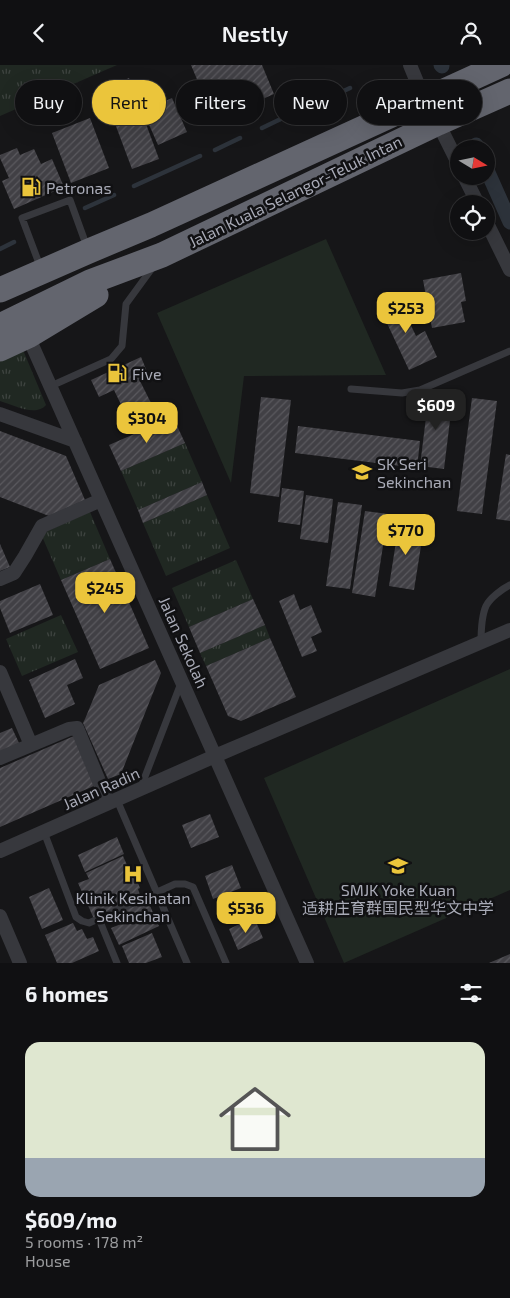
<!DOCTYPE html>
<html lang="en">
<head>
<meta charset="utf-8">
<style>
  :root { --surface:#101012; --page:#1e1e20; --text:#f1f3f6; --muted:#9c9d9f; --line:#303032; --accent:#ebc53b }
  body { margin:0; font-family:"Exo 2","Noto Sans SC",sans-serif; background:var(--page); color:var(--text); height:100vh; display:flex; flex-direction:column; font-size:19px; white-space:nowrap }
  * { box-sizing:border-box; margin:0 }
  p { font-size:16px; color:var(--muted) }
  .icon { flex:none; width:28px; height:28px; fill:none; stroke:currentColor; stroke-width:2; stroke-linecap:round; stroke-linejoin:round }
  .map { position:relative; height:898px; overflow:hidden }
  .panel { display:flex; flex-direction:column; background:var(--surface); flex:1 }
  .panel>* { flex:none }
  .guide { position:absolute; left:15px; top:15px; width:480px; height:45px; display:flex; gap:10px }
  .needle { width:32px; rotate:100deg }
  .buttons { position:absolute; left:450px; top:75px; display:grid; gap:10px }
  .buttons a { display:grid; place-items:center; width:45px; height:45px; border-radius:50%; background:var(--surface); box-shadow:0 5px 20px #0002,0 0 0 1px var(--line); font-size:25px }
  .price { position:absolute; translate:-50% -42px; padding:0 11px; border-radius:10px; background:var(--accent); color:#111; font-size:16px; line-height:32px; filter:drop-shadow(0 1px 2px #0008) }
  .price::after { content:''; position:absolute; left:50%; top:30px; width:15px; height:11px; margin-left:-8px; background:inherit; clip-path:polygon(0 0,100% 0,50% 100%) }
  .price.current { background:#222; color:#fff }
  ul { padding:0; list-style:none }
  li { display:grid; align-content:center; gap:10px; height:265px; padding:0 25px }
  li+li { border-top:1px solid var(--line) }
  li span { display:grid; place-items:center; height:155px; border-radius:15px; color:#555 }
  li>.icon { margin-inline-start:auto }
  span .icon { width:90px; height:90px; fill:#fffc; stroke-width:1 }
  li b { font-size:21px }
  h2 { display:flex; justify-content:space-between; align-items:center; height:60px; padding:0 25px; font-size:21px }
  .tag { padding:0 18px; border-radius:22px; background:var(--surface); box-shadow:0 5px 20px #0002,0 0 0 1px var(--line); font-size:18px; line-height:45px }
  .tag.current { background:var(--accent); color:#111 }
  header { display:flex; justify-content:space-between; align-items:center; height:65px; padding:0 25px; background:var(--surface); font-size:22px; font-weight:600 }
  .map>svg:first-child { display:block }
</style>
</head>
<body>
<header><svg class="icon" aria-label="back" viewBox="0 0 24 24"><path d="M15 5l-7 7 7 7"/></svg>Nestly<svg class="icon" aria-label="person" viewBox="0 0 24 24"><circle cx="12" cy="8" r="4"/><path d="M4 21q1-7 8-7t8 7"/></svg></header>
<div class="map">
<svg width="510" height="898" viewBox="0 0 510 898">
  <defs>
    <pattern id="grass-tufts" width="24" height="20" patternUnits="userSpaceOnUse" patternTransform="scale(1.25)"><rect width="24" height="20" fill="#202822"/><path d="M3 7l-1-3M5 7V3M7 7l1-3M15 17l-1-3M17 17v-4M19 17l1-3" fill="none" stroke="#3e4440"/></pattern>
    <pattern id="building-hatch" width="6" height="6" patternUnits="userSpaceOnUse" patternTransform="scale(1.25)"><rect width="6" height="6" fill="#414045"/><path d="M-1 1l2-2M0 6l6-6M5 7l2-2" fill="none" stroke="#5a595e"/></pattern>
  </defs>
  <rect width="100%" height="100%" fill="#161618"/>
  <path fill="url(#grass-tufts)" d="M0 0H117L0 51Z
    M23 285 46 340C36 352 13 340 0 336V295Z
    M185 378 202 417 138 445 121 406Z
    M207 430 230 483 166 511 143 458Z
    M90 447 110 494 61 515 41 469Z
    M236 495 253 534 189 562 172 523Z
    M61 550 78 587 22 611 6 574Z
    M265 560 270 573 206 601 200 588Z"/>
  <path fill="#202822" d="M326 174 386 310 244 311 231 418 157 248Z
    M510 604V825L344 898 264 713Z"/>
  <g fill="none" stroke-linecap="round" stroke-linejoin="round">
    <path stroke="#2d333b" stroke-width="4.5" d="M312 41 350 23
      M262 63 287 51
      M215 85 240 73
      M134 121 200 91
      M85 143 114 130
      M0 184 14 177"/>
    <path stroke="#2d333b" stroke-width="15" d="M441 0 442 1
      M476 80 477 84
      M486 103 510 157"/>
  </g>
  <path fill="url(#building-hatch)" d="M191 0H262L274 29 214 55Z
    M129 13 159 94 132 104 102 24Z
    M172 33 187 67 158 80 143 46Z
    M90 53 109 103 71 118 52 68Z
    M17 83 20 90 34 84 41 99 52 94 64 122 14 144 2 116 9 113 0 93V90Z
    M461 208 466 236 461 237 465 257 432 263 423 215Z
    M396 229 416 271 425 266 437 292 409 305 377 237Z
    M141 292 148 309 139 314 151 338 126 350 114 325 99 332 91 315Z
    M429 328 453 331 444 404 420 401Z
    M261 332 291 335 279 432 250 428Z
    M472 333 497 336 482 449 457 446Z
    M173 352 185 378 121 406 109 380Z
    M298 361 420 376 417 403 295 388Z
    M0 366 66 391 85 435 49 451 0 432Z
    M506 389 510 390V456L496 454Z
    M202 417 207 430 143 458 138 445Z
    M282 423 304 426 300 460 278 457Z
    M306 430 333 434 328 478 300 474Z
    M338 437 362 440 350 524 326 521Z
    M365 446 388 449 375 532 352 528Z
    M399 458 424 462 414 525 389 521Z
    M0 479 10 502 0 506Z
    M110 494 149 583 100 604 61 515Z
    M40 519 53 550 10 568 0 543V536Z
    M294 529 300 545 311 540 322 567 311 572 317 586 302 592 279 536Z
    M253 534 265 560 200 588 189 562Z
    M270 573 296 632 241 656 228 651 206 601Z
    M75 594 83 613 67 620 75 639 45 653 29 615Z
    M155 595 161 608 147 643 121 709 108 714 83 658 85 654 99 620Z
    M12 663 19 678 0 687V668Z
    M74 671 96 720 0 762V703Z
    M210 749 219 772 191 783 182 760Z
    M117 772 124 789 85 807 78 790Z
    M123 791 130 807 133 806 140 823 138 824 141 833 94 854 78 818 89 814 86 808Z
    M232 800 241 823 213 834 205 811Z
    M49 823 63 855 42 864 29 832Z
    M147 834 159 861 119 880 111 863 121 859 116 848Z
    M254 852 263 873 238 885 229 864Z
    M73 858 77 866 82 864 87 874 93 872 99 886 72 898H57L45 870Z
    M152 868 162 892 146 898H129L122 881Z
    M510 889V898H489Z"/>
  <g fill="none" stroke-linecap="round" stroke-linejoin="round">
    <path stroke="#37383d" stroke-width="7" d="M40 201 22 153 70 135 87 182
      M51 321 111 294 122 281 126 239 153 202
      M351 324 402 328 420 325 510 286
      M481 578C481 568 482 550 486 541 490 533 502 524 510 520
      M141 722 181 618
      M117 735 187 898
      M44 767 76 852 82 856 89 858 175 819H185L193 822 226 898
      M99 854 117 898"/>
    <path stroke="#37383d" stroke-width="14" d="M410 0 424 34
      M438 58 459 100
      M464 111 478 139
      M486 156 510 205
      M28 271 307 898
      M0 349 75 376
      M0 514 14 508 25 491 42 461 101 435
      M0 607 31 680
      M0 693 69 664 77 663 108 738
      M0 786 215 691 510 565
      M0 851 20 898"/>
    <path stroke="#63656e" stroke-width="25" d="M0 225 89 186 151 160 501 0
      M0 261 90 217 162 190 438 58 510 26
      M0 284 28 271 96 230"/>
  </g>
  <defs>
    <symbol id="fuel-bare" viewBox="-9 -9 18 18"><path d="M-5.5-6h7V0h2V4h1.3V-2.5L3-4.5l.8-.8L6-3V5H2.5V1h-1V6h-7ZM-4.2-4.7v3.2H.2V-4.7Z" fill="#ebc53b" stroke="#111113" stroke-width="2.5" paint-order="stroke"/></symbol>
    <symbol id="school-bare" viewBox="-9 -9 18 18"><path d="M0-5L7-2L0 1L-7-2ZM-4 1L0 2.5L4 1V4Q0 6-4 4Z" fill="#ebc53b" stroke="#111113" stroke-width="2.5" paint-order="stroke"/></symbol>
    <symbol id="hospital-bare" viewBox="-9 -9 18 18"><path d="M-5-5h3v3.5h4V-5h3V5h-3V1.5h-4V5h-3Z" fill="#ebc53b" stroke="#111113" stroke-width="2.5" paint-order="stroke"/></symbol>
  </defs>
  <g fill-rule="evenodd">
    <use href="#fuel-bare" x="17" y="108" width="28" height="28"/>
    <use href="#fuel-bare" x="103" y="294" width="28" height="28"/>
    <use href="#school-bare" x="348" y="393" width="28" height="28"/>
    <use href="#school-bare" x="384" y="787" width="28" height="28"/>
    <use href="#hospital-bare" x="119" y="795" width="28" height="28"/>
  </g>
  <g text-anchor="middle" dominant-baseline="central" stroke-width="5" stroke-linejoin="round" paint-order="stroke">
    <g font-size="16" fill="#a9abb7" stroke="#111113" text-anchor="start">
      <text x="46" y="122">Petronas</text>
      <text x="132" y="308">Five</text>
      <text x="377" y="398">SK Seri<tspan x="377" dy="18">Sekinchan</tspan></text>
      <text x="398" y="824" text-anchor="middle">SMJK Yoke Kuan<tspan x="398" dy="18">适耕庄育群国民型华文中学</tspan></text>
      <text x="133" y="832" text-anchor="middle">Klinik Kesihatan<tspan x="133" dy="18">Sekinchan</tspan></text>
    </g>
    <g font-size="16" fill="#a9abb7" stroke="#111113">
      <text transform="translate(295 126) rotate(-26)">Jalan Kuala Selangor-Teluk Intan</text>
      <text transform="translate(184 577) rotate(66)">Jalan Sekolah</text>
      <text transform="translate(101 723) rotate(-24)">Jalan Radin</text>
    </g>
  </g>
</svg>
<div class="buttons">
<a><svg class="needle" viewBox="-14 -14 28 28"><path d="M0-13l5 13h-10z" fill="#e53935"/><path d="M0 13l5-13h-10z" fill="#9c9d9f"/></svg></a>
<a><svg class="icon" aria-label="locate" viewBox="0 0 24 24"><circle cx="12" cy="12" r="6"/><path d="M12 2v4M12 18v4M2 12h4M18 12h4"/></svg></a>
</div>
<b class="price" style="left:406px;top:269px">$253</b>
<b class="price current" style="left:436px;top:366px">$609</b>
<b class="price" style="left:147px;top:379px">$304</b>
<b class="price" style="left:406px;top:491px">$770</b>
<b class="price" style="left:105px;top:549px">$245</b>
<b class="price" style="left:246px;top:869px">$536</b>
<div class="guide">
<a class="tag">Buy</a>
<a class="tag current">Rent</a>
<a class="tag">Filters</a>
<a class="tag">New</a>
<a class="tag">Apartment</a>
</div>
</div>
<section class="panel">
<h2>6 homes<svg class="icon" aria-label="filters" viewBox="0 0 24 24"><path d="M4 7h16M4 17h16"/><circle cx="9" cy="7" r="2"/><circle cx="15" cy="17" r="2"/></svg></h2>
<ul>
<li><span style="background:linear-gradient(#dfe7d0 75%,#9aa5b1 0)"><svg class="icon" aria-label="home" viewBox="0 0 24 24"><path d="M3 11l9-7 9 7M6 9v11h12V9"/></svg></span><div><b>$609/mo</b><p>5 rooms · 178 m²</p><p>House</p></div></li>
</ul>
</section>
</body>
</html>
